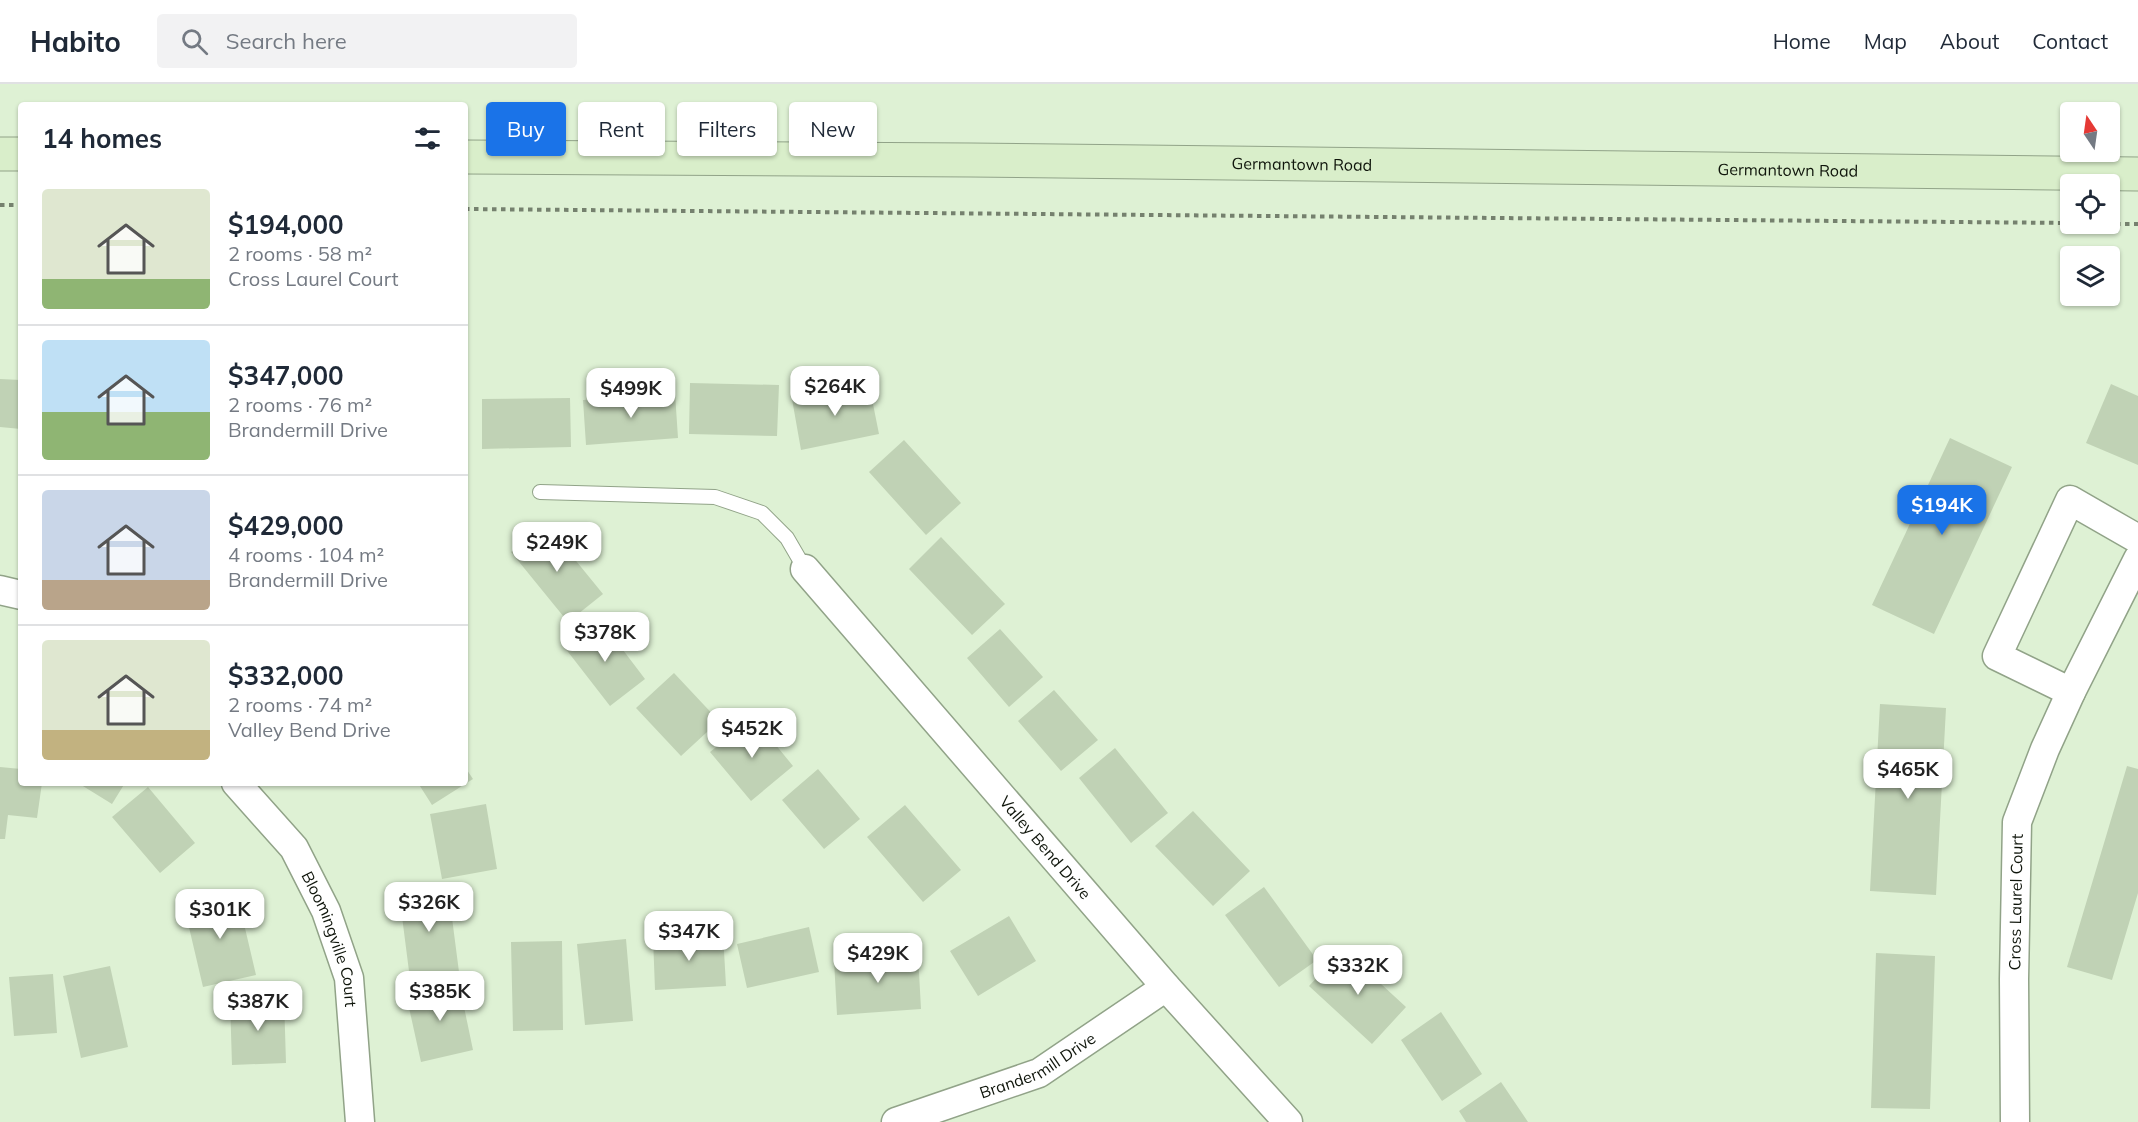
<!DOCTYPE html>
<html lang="en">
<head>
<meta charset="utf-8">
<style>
  :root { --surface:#fff; --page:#f2f2f3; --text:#1f2937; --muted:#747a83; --line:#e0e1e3; --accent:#1a73e8 }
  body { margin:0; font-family:Mulish,sans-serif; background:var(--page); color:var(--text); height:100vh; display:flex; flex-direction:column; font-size:22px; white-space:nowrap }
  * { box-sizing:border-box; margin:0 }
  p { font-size:20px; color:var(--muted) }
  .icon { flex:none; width:33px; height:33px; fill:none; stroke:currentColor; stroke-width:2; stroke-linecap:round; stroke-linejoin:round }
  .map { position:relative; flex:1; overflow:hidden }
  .sheet { position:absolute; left:18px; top:18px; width:450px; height:684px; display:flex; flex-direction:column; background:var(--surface); border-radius:6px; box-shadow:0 2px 4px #0004 }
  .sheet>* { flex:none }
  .guide { position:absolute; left:486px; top:18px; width:570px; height:54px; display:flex; gap:12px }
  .needle { width:39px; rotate:347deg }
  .fabs { position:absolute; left:2060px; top:18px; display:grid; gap:12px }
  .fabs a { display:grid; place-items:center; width:60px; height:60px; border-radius:6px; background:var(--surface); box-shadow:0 2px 4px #0004; font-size:30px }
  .price { position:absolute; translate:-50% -51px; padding:0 14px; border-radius:12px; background:#fff; color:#222; font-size:20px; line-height:39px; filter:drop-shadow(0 2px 3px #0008) }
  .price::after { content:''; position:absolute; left:50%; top:36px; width:18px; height:14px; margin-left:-9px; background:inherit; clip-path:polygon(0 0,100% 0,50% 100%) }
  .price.active { background:var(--accent); color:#fff }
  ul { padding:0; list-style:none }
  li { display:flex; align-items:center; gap:18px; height:150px; padding:0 24px }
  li+li { border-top:2px solid var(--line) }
  li span { display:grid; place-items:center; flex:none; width:168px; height:120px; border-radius:6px; color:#555 }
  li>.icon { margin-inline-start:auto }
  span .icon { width:72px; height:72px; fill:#fffc; stroke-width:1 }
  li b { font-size:26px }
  h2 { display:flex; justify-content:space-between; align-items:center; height:72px; padding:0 24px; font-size:26px }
  .chip { padding:0 21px; border-radius:6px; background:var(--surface); box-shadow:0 2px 4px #0004; font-size:21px; line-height:54px }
  .chip.active { background:var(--accent); color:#fff }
  header { display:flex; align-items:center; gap:36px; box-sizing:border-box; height:84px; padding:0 30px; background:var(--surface); border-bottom:2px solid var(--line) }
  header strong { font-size:28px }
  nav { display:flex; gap:33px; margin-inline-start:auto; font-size:21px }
  .search { width:420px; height:54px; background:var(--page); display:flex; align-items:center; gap:15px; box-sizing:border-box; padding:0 21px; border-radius:6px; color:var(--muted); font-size:22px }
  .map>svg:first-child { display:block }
</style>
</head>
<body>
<header>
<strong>Habito</strong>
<div class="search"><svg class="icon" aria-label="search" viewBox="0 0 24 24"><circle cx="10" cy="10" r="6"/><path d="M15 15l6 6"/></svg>Search here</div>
<nav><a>Home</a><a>Map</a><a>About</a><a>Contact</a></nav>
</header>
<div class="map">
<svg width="2138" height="1038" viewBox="0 0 2138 1038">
  <rect width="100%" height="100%" fill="#def1d4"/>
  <path fill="#c0d2b5" d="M0 295 21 296V345L0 343Z
    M690 299 779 301 777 352 689 350Z
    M869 300 879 350 801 366 792 315Z
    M2111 300 2138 312V381L2086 359Z
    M675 309 678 354 586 361 583 316Z
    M570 314 571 363 482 365V315Z
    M1950 354 2012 383 1934 550 1872 521Z
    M904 356 961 419 926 451 869 388Z
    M546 440 603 510 568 538 511 468Z
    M941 453 1005 520 972 551 909 485Z
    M601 537 645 595 610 622 565 564Z
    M1000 545 1043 593 1009 623 967 574Z
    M674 589 719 637 681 672 636 624Z
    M1054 606 1098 656 1061 687 1018 637Z
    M1880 620 1946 624 1936 811 1870 807Z
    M753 633 793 682 751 717 710 668Z
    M1115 664 1168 729 1131 759 1079 694Z
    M2127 682 2138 685V809L2112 896 2067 883Z
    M0 683 21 685V699H42L37 734 8 731 5 755H0Z
    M465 683 473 695 432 721 418 699H465Z
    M818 685 860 735 824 765 782 716Z
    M78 699H125L112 720Z
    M148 703 195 759 160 789 112 733Z
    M486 720 497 785 442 795 430 730Z
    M905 721 961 786 923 818 867 753Z
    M1193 727 1250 787 1213 822 1155 762Z
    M448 803 459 888 410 895 399 809Z
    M1264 803 1317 876 1279 903 1225 831Z
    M237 810 256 891 203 903 184 822Z
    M1009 832 1036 877 978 912 950 867Z
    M809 843 819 888 747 904 737 860Z
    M723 849 726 902 655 906 653 853Z
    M626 855 633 937 585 941 577 860Z
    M562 857 563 946 513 947 511 858Z
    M1343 865 1406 923 1372 960 1309 902Z
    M1876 869 1935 872 1930 1025 1871 1024Z
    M918 870 921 925 837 931 834 876Z
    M110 882 128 963 81 974 63 892Z
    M53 890 57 949 14 952 9 893Z
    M459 899 473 966 421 978 406 910Z
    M284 914 286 979 232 981 230 916Z
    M1441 928 1482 990 1442 1017 1401 956Z
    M1501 998 1528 1038H1466L1459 1027Z"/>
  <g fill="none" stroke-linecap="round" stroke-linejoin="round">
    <defs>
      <path id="lane" d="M540 408 715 413 762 429 787 454 805 485"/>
      <g id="street">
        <path id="s1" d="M805 485 1166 903 1288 1038"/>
        <path d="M0 506 21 511"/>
        <path d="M2071 608 1997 572 2070 416 2138 455"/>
        <path id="s2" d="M236 699 294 764 326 827 349 894 360 1038"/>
        <path id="s3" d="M896 1038 1039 989 1166 903"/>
        <path id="s4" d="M2015 1038 2014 895 2017 738 2045 665 2071 608 2138 475"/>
      </g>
      <g id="secondary">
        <path d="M0 70H21"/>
        <path id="s5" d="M465 73 971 76 2138 90"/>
      </g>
    </defs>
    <use href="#lane" stroke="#91a388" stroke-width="16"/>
    <use href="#street" stroke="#91a388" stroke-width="31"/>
    <use href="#secondary" stroke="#91a388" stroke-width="35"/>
    <path stroke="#75816e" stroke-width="4" stroke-dasharray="4.5 4.5" stroke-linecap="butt" d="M0 121H21
      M465 125 2070 139
      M2080 140H2138"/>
    <use href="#lane" stroke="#fff" stroke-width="14"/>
    <use href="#street" stroke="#fff" stroke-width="28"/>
    <use href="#secondary" stroke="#d9eeca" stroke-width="33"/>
  </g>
  <g text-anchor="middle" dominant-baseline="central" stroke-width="6" stroke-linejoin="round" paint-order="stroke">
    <g font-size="16" fill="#0f150b" stroke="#def1d4">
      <text stroke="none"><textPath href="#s5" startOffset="837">Germantown Road</textPath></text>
      <text stroke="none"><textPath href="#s5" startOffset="1323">Germantown Road</textPath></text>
      <text stroke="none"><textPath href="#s1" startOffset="368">Valley Bend Drive</textPath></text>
      <text stroke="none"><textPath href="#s4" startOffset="220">Cross Laurel Court</textPath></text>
      <text stroke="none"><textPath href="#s2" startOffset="186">Bloomingville Court</textPath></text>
      <text stroke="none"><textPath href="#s3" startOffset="153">Brandermill Drive</textPath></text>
    </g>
  </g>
</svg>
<div class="fabs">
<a><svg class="needle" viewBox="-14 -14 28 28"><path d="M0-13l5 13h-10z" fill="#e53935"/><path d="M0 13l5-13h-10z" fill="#747a83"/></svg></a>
<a><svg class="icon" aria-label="locate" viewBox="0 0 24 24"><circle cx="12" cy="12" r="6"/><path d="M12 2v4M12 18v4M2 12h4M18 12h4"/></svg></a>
<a><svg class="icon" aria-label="layers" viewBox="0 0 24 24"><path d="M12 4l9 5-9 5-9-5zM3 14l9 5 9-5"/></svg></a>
</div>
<b class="price" style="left:835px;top:333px">$264K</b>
<b class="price" style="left:631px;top:335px">$499K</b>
<b class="price active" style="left:1942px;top:452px">$194K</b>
<b class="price" style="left:557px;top:489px">$249K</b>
<b class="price" style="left:605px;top:579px">$378K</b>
<b class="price" style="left:752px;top:675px">$452K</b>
<b class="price" style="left:1908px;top:716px">$465K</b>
<b class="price" style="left:429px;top:849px">$326K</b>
<b class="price" style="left:220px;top:856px">$301K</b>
<b class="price" style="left:689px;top:878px">$347K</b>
<b class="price" style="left:878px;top:900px">$429K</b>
<b class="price" style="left:1358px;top:912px">$332K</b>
<b class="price" style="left:440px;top:938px">$385K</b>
<b class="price" style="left:258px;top:948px">$387K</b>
<div class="guide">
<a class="chip active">Buy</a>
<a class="chip">Rent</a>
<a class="chip">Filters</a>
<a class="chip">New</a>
</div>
<section class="sheet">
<h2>14 homes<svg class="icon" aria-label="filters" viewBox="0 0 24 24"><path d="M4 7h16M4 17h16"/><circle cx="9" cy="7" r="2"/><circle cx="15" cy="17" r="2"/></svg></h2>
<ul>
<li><span style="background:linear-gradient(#dfe7d0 75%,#8fb573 0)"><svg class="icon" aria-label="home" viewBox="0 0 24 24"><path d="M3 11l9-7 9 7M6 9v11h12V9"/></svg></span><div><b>$194,000</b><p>2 rooms · 58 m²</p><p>Cross Laurel Court</p></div></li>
<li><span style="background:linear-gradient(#bfe0f5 60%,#8fb573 0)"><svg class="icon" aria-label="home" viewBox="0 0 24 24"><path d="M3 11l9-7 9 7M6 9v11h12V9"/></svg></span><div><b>$347,000</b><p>2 rooms · 76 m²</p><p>Brandermill Drive</p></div></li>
<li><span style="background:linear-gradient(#c9d6e8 75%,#b9a48a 0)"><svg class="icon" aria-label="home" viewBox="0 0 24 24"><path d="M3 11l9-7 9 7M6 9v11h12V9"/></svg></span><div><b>$429,000</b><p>4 rooms · 104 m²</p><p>Brandermill Drive</p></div></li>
<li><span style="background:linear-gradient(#dfe7d0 75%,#c2b280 0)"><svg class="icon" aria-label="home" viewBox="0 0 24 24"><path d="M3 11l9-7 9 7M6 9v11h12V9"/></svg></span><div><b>$332,000</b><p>2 rooms · 74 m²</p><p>Valley Bend Drive</p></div></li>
</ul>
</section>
</div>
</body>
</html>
